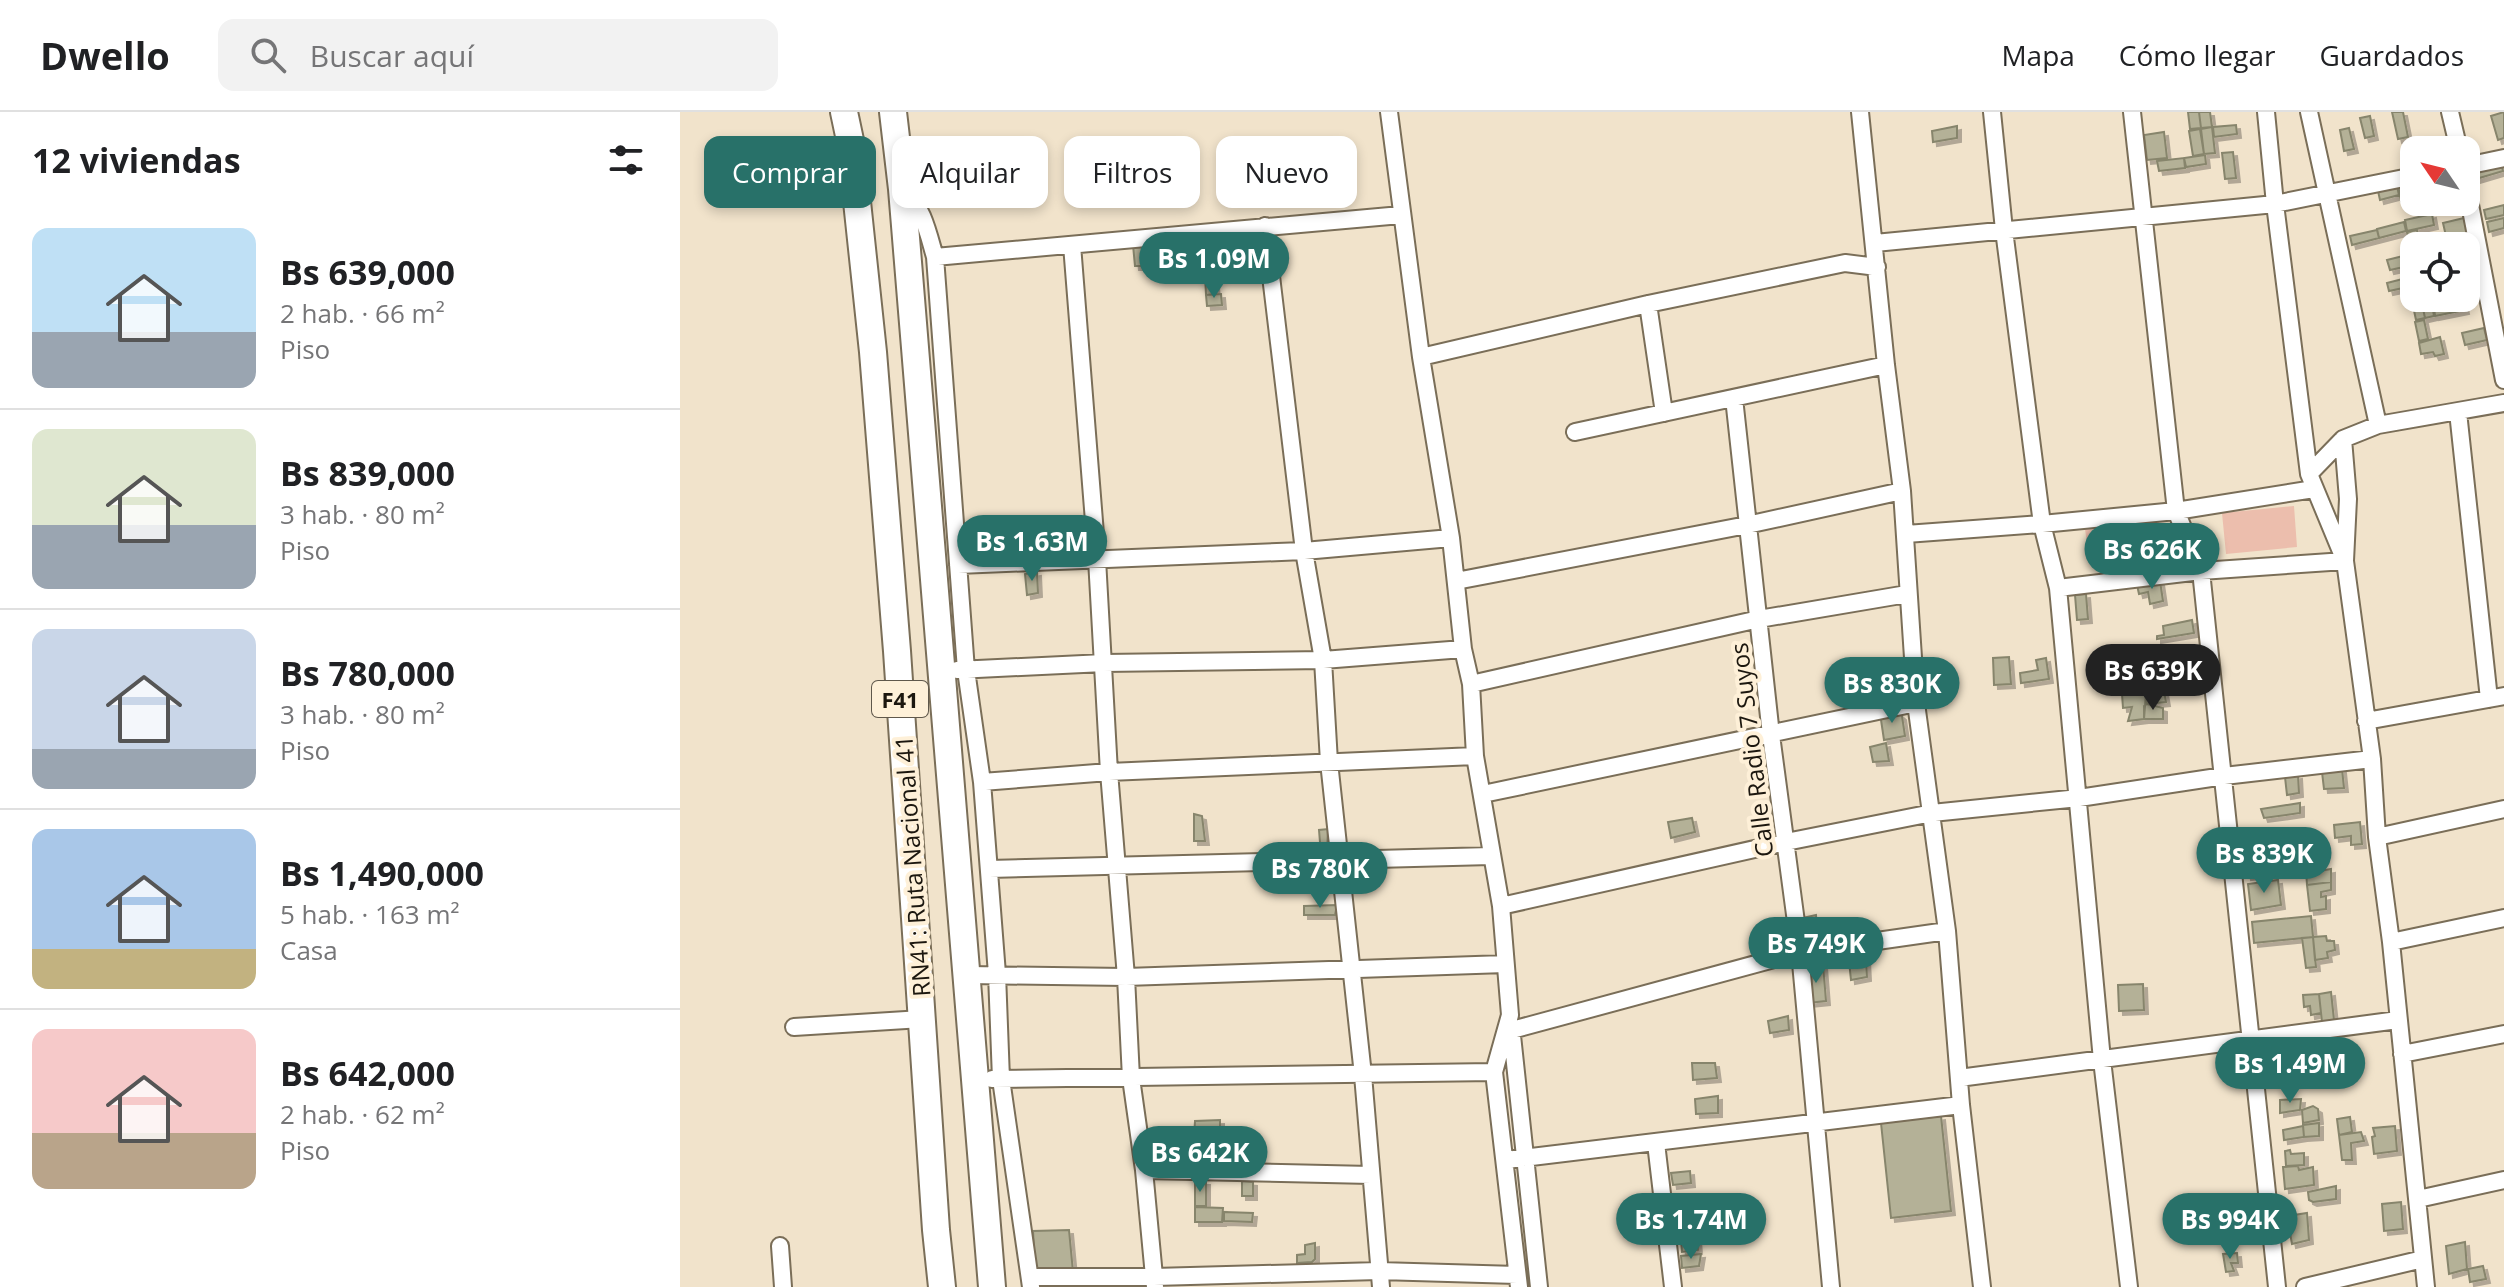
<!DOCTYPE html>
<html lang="es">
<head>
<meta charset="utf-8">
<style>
  :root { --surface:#fff; --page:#f2f2f2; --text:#202124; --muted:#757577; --line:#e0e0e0; --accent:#287169 }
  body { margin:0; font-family:"Open Sans",sans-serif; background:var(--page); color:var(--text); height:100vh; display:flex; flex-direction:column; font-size:30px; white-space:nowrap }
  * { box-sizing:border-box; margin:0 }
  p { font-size:26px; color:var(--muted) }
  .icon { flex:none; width:44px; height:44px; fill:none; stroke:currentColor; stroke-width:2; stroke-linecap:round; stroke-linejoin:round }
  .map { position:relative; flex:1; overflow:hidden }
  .side { display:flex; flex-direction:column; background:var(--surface); width:680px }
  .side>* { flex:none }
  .top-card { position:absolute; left:24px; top:24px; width:760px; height:72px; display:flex; gap:16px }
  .needle { width:52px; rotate:305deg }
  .fabs { position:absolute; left:1720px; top:24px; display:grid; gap:16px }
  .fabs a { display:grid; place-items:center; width:80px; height:80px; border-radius:16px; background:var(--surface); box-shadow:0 4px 12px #0003; font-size:40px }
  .price { position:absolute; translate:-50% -68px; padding:0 18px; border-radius:28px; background:var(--accent); color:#fff; font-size:26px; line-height:52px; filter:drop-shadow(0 2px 4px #0008) }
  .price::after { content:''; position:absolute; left:50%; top:48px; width:24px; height:18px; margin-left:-12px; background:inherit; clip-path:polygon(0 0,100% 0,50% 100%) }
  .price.active { background:#222; color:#fff }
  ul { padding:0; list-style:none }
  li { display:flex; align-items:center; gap:24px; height:200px; padding:0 32px }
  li+li { border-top:2px solid var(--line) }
  li span { display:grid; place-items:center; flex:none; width:224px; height:160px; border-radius:16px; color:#555 }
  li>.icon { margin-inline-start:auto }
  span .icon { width:96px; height:96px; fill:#fffc; stroke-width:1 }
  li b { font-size:34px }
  h2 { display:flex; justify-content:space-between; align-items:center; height:96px; padding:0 32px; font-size:34px }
  .pill { padding:0 28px; border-radius:16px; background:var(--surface); box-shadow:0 4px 12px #0003; font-size:28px; line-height:72px }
  .pill.active { background:var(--accent); color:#fff }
  header { display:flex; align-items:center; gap:48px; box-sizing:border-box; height:112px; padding:0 40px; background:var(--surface); border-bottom:2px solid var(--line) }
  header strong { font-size:38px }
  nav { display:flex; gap:44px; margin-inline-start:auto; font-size:28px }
  .search { width:560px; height:72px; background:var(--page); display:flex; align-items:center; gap:20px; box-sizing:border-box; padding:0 28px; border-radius:16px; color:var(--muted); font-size:30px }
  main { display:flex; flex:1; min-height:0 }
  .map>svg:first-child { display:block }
</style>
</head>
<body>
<header>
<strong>Dwello</strong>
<div class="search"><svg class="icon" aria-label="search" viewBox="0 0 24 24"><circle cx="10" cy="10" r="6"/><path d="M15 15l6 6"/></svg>Buscar aquí</div>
<nav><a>Mapa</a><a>Cómo llegar</a><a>Guardados</a></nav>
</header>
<main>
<section class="side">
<h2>12 viviendas<svg class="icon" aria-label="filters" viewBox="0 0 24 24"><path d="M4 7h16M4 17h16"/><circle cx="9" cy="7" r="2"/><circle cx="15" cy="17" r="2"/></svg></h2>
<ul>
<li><span style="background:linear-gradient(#bfe0f5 65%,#9aa5b1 0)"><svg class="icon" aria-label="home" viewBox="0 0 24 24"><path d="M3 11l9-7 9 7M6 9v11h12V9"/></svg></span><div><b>Bs 639,000</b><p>2 hab. · 66 m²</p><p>Piso</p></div></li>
<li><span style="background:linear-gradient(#dfe7d0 60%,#9aa5b1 0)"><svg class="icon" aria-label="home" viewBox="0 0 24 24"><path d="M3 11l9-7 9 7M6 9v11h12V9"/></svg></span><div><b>Bs 839,000</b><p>3 hab. · 80 m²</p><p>Piso</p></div></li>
<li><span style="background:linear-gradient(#c9d6e8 75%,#9aa5b1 0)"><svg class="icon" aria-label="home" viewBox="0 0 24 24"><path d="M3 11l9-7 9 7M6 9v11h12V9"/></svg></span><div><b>Bs 780,000</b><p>3 hab. · 80 m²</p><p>Piso</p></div></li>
<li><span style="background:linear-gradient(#a9c7e8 75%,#c2b280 0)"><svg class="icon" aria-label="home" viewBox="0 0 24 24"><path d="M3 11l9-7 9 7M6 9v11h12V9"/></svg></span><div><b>Bs 1,490,000</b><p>5 hab. · 163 m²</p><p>Casa</p></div></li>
<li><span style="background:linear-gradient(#f6c9c9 65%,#b9a48a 0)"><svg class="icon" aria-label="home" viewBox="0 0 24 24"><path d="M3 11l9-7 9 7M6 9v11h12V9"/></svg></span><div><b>Bs 642,000</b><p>2 hab. · 62 m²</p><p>Piso</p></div></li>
</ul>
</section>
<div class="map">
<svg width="1824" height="1175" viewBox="0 0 1824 1175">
  <defs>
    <filter id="shadow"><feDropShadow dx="4" dy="4" stdDeviation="0" flood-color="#0004"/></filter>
  </defs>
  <rect width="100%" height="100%" fill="#f1e3cb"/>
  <path fill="#ecbead" d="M1614 394 1617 435 1546 442 1542 401Z
    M1479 410 1483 438 1409 446 1405 417Z"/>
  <path fill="#b4b197" stroke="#87856c" stroke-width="2" filter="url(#shadow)" d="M1508 0H1519L1521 16 1510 17Z
    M1519 0H1530L1532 15 1521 16Z
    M1712 0H1723L1728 25 1718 27Z
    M1824 0V26L1818 28 1811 4Z
    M1690 4 1694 24 1685 26 1680 6Z
    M1556 13 1557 22 1534 25 1533 15Z
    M1277 14V26L1253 30 1252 19Z
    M1532 15 1535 41 1524 42 1521 17Z
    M1669 16 1674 37 1664 39 1660 18Z
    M1520 17 1524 42 1513 44 1509 19Z
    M1484 20 1487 46 1467 48 1464 23Z
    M1553 40 1556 66 1545 67 1542 41Z
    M1525 43 1526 52 1506 55 1504 46Z
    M1504 46 1505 56 1479 59 1477 49Z
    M1821 51 1823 59 1796 67 1793 58Z
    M1734 69V86L1721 89 1718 73Z
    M1717 74 1719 83 1700 88 1698 79Z
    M1824 93V103L1806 107 1804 98Z
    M1752 102 1754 113 1727 119 1725 108Z
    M1784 106 1789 128 1768 133 1763 111Z
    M1824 106V116L1809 120 1807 110Z
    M1724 110 1726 119 1699 126 1697 117Z
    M1697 118 1699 126 1672 133 1670 124Z
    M1737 118 1740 134H1734V140L1731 141 1727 120Z
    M462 132 464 154H455L453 133Z
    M1731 142 1734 163 1726 165 1724 155 1710 158 1707 148Z
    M534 162 536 182 526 183 525 163Z
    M1734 164V186L1741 187 1731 189 1728 175 1709 179 1707 171Z
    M541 182 542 193 527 194 526 183Z
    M1751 186 1754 204 1745 206 1741 187Z
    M1741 187 1745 206 1736 208 1732 189Z
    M1783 189 1785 198 1755 204 1754 195Z
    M1744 208 1748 227 1739 229 1735 210Z
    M1804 216 1807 228 1785 233 1782 221Z
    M1760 225 1764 242 1755 244 1753 240 1741 242 1739 231Z
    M357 460 358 481 347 483 345 462Z
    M1480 469 1483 489 1470 492 1468 480 1459 482 1457 473Z
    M1406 482 1408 507 1397 508 1395 483Z
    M1512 508 1514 521 1477 527V524L1484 523 1483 514Z
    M1329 545 1331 572 1314 573 1313 546Z
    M1366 546 1369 567 1341 571 1340 561 1358 558 1356 548Z
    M1484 579 1486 590 1467 592 1466 581Z
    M1466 581 1464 607 1448 609 1452 595 1443 596 1442 582Z
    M1467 592 1483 596V607H1464V594Z
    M1216 599 1222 604 1225 624 1204 628 1200 601Z
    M1206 631 1209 649 1193 650 1190 635Z
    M1662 657 1664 676 1644 677 1642 660Z
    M1618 663 1619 681 1607 683 1605 665Z
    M1620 691V701L1584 706 1581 697Z
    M514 702 522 704 525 729H514Z
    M1012 706 1015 720 991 726 988 710Z
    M1680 710 1682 732 1671 733V724L1655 726 1654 713Z
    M648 717 647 741 641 743 639 718Z
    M1637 744 1639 759 1651 757V770L1627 773 1625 745Z
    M1608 747 1609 758 1567 764 1565 752Z
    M1598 768 1601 793 1571 798 1568 772Z
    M1651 770V778L1641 780V785L1646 784V797L1630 799 1627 773Z
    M657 793 655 803H624V794Z
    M1136 803 1138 832 1124 836 1118 807Z
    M1631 804 1633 825 1574 831 1572 810Z
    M1646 824 1647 829H1654L1655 838 1647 840 1648 846 1635 848 1633 825Z
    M1633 825 1636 855 1626 856 1622 826Z
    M1186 846 1187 865 1171 868 1169 849Z
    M1143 852 1146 889 1128 891 1127 858Z
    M1463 872 1464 898 1439 899 1438 873Z
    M1651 880 1654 908 1642 910 1639 882Z
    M1639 882 1641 901 1631 903 1630 894 1624 895 1623 883Z
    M1108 904 1109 918 1090 921 1088 909Z
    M1012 951H1035L1037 966 1013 968Z
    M1038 984V1001L1016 1002 1015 987Z
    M1621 987 1620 998 1600 1001V988Z
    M1633 994 1638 997 1639 1008 1623 1011 1622 998Z
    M1261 1004 1271 1099 1211 1106 1201 1011Z
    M1670 1005 1672 1020 1659 1023 1657 1007Z
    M540 1008V1026H514L515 1009Z
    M1639 1011V1024L1624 1025 1623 1013Z
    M1623 1014 1624 1025 1604 1028 1603 1018Z
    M1715 1014 1717 1039 1694 1042 1692 1025 1695 1024 1693 1016Z
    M1681 1020 1684 1029 1671 1031 1672 1048H1662L1659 1023Z
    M1610 1038 1611 1042 1624 1041V1053L1606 1054 1605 1039Z
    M1618 1054 1619 1058 1633 1055 1634 1073 1605 1077 1603 1055Z
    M1010 1059 1011 1071 993 1073 991 1061Z
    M515 1069H526V1094H515Z
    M562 1069 573 1070V1084H562Z
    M1656 1074V1087L1633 1090 1629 1088 1628 1080Z
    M1721 1090 1723 1117 1704 1119 1702 1092Z
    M515 1095 543 1096 542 1110H515Z
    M544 1100 573 1101 572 1110 544 1109Z
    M1627 1101 1629 1128 1612 1132 1607 1104Z
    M389 1118 393 1160 360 1159 355 1156 353 1119Z
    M1017 1126 1018 1138 1002 1140 1001 1128Z
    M1785 1130 1787 1157 1769 1162 1766 1134Z
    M635 1131V1147L632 1150 617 1151V1143L625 1142V1133Z
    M1557 1141 1558 1151H1551L1554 1159 1546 1160 1543 1142Z
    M1021 1142 1019 1154 1002 1156 1001 1144Z
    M1803 1154 1806 1167 1790 1170 1788 1157Z"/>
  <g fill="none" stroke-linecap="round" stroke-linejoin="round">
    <defs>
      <path id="minor" d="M709 0 741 245 771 426 783 537 791 572 795 644 821 794 830 903 814 960 839 1175
        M1180 0 1206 253 1222 379 1236 591 1267 819 1281 993 1302 1175
        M1312 0 1324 118 1362 412 1378 476 1422 948 1449 1175
        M1452 0 1496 399 1521 459 1597 1175
        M1586 0 1595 92 1629 362 1665 449 1692 647 1697 725 1711 830 1746 1175
        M1629 0 1698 313
        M1770 0 1779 38
        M1786 54 1824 46
        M1786 72 1824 268
        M224 78C243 95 248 121 255 145L286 558 302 670
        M585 114 624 439 643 548 649 650 683 963 701 1175
        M1195 131 1595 92 1734 64
        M392 133 417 447 429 660 446 865 451 966 464 1058 475 1175
        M255 145 721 103
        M968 192 984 301
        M741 245 968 192 1165 151 1197 155
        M1054 286 1091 623 1120 840 1151 1175
        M1778 300 1809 587
        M895 320 1206 253
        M1629 362 1663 327 1698 313 1824 291
        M1226 422 1362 412 1496 399 1634 377
        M278 453 624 439 771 426
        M776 469 1067 413 1222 379
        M1378 476 1521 459 1665 449 1668 387 1663 327
        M277 558 424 551 643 548 783 537
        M791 572 1079 507 1227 482
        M1686 609 1824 584
        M803 682 1236 591
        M1697 725 1824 697
        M309 757 811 744
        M821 794 1106 730 1252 701 1399 686 1544 664 1692 647
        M1711 830 1824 806
        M288 863 446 865 825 852
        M831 914 859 1175
        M114 915 242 907
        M832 918 1120 840 1267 819
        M1722 942 1824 922
        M1279 966 1718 908
        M312 967 814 960
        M976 1031 993 1175
        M826 1048 1281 993
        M464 1058 691 1063
        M1738 1087 1824 1068
        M100 1134 103 1175
        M351 1165H474L699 1159 837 1163
        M351 1175 321 967 317 862 302 670 429 660 795 644
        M1625 1175 1743 1147"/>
      <path id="primary" d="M164 0 171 33 193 240 217 539 256 1118 262 1175
        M213 0 222 77 312 1175"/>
    </defs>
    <use href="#minor" stroke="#7a6e58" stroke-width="20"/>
    <use href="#primary" stroke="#7a6e58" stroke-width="30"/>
    <use href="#minor" stroke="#fff" stroke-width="16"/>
    <use href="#primary" stroke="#fff" stroke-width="26"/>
  </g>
  <g text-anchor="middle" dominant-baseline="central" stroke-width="8" stroke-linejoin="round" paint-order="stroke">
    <rect fill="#fef0d8" stroke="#60584b" stroke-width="2" x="192" y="569" width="56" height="36" rx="6"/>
    <g font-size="22" font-weight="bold" fill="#1c170f">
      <text x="220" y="587">F41</text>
    </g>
    <g font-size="24" fill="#1c170f" stroke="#fef0d8">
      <text transform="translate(1071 638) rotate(-97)">Calle Radio 7 Suyos</text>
      <text transform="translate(232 754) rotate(-94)">RN41: Ruta Nacional 41</text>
    </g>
  </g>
</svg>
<div class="fabs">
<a><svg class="needle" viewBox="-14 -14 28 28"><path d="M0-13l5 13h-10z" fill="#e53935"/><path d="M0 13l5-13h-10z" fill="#757577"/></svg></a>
<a><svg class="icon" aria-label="locate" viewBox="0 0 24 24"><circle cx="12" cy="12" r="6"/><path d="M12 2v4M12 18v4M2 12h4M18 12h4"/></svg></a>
</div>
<b class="price" style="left:534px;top:188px">Bs 1.09M</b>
<b class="price" style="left:352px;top:471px">Bs 1.63M</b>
<b class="price" style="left:1472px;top:479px">Bs 626K</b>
<b class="price active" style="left:1473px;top:600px">Bs 639K</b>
<b class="price" style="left:1212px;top:613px">Bs 830K</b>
<b class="price" style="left:1584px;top:783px">Bs 839K</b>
<b class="price" style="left:640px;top:798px">Bs 780K</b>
<b class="price" style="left:1136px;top:873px">Bs 749K</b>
<b class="price" style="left:1610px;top:993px">Bs 1.49M</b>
<b class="price" style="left:520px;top:1082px">Bs 642K</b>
<b class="price" style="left:1011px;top:1149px">Bs 1.74M</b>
<b class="price" style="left:1550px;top:1149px">Bs 994K</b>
<div class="top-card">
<a class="pill active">Comprar</a>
<a class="pill">Alquilar</a>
<a class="pill">Filtros</a>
<a class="pill">Nuevo</a>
</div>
</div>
</main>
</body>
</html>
